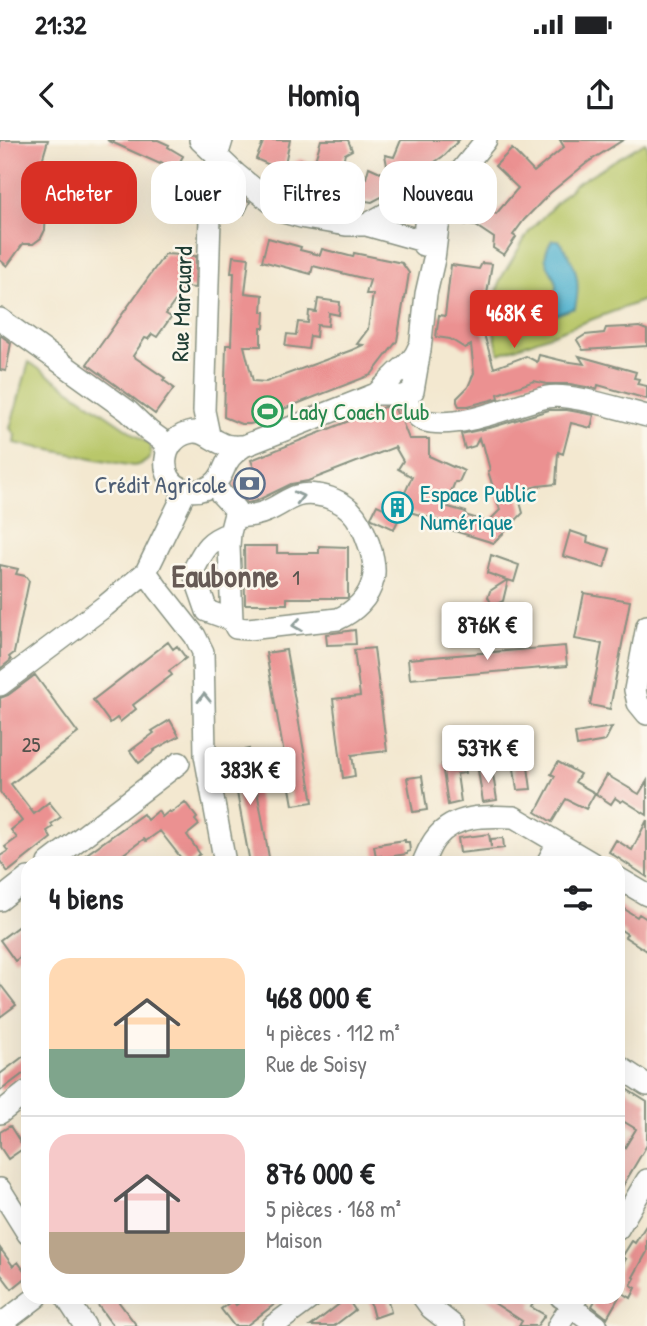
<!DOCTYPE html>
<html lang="fr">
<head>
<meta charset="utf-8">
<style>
  :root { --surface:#fff; --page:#f2f2f2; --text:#202124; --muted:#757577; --line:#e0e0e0; --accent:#d93025 }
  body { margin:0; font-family:"Patrick Hand",sans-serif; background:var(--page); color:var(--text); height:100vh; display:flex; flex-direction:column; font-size:26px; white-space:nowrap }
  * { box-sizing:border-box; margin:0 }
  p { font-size:23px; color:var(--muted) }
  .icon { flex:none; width:38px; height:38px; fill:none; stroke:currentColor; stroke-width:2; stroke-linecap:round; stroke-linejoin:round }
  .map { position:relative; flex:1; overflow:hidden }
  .sheet { position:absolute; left:21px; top:716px; width:604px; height:448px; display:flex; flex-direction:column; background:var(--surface); border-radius:21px; box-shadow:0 7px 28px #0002 }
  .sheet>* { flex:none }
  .guide { position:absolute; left:21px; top:21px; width:606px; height:63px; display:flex; gap:14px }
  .price { position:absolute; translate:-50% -60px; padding:0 16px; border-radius:7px; background:#fff; color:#222; font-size:23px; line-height:46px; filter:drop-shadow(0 2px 4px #0008) }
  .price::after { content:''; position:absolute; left:50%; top:42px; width:21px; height:16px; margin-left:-10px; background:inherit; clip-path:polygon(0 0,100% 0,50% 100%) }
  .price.on { background:var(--accent); color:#fff }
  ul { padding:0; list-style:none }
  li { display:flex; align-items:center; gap:21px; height:175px; padding:0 28px }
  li+li { border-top:2px solid var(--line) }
  li span { display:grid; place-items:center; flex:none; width:196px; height:140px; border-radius:21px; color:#555 }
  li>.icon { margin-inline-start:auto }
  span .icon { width:84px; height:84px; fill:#fffc; stroke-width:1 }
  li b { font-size:30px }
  h2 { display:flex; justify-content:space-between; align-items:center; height:84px; padding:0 28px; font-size:30px }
  .chip { padding:0 24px; border-radius:21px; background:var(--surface); box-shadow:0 7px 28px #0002; font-size:24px; line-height:63px }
  .chip.on { background:var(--accent); color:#fff }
  .status { display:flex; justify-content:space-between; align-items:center; height:49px; padding:0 35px; background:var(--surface); direction:ltr }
  .status svg { height:19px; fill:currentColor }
  header { display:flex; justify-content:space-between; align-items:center; height:91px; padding:0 28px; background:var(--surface); font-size:32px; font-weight:700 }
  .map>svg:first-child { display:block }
</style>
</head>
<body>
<div class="status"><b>21:32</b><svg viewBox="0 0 49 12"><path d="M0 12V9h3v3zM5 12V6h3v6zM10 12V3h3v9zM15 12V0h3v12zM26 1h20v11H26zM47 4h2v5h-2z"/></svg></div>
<header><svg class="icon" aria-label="back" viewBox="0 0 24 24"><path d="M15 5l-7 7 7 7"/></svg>Homiq<svg class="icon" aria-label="share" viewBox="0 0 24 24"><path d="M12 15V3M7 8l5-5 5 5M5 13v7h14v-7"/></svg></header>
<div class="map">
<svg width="647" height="1186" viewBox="0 0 647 1186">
  <rect width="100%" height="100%" fill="#fbf7ec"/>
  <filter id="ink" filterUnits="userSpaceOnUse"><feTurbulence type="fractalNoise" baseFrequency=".0143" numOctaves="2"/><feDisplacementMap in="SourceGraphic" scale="14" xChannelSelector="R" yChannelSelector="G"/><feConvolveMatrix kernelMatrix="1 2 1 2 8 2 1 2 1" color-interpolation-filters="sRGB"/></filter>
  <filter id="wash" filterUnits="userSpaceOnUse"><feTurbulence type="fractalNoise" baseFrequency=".00686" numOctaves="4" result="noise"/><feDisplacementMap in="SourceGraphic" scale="28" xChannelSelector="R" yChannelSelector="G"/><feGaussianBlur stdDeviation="1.57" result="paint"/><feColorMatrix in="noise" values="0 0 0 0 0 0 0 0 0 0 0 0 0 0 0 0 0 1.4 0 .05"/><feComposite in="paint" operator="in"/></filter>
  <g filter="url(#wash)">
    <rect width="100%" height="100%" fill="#f3e8d0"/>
    <path fill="#b9c76a" stroke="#6c824f" stroke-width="2" d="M645 2 647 5V159L499 214 491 179 500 140 530 90 574 45Z
      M29 222 149 304C156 318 145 324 133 326L14 303 15 295 10 288Z"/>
    <path fill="#4fb1ce" stroke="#377781" stroke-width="2" d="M552 100H559C575 122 582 140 575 168L521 187 515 186 518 164 522 157C524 159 529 163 531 164 542 168 555 158 556 147 557 129 535 126 552 100Z"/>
    <g id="blocks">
      <path fill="#eb9191" d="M0 0H48L42 21 47 24 39 33 57 57 46 71 45 90 41 98 33 104H23L7 126 0 120Z
        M107 0H158L169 5 168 7 183 16 176 29 167 24 166 25 161 22 160 24Z
        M264 0H290L284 28 300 19 314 24 321 0H348L352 10 345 14 340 30 366 38 369 27 389 36 385 15 394 17 401 0H459L445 15 391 52 372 62 366 61 357 66 345 64 341 65 271 44 274 33 276 32 269 30 272 26 256 19Z
        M560 0H623L588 22 550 53 524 80 513 95 516 97 504 115 493 108 494 98 476 86 456 83 458 70H461L471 56 496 74 518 48 495 26 512 9 534 32 564 7Z
        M236 54 250 62 244 74 229 66Z
        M268 98 301 107 300 110 320 115 322 109 353 117 354 113 402 123 409 133 405 159H404L397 201 371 235 258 279V282L250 284H241L224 277 226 205H231L234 133H231L233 116 249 118 245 153 263 155 262 172H265L264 188H261V206H244L253 241 266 242 352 210 363 205 357 204 368 189 373 154H366L370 140 313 126 311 134 262 121Z
        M165 114 196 116 195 148 185 147 166 174 171 177 157 197 152 194 148 199 145 198 133 216 165 238 163 240 174 248 155 274 87 224Z
        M482 123 492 124 487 154H479L477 180 481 192 483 191 494 228 526 216 537 222 539 215 564 221 584 224 579 216 636 232 634 238 639 239 637 244 647 246V259L598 245 597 249 570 244H547L534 241 498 254 499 258 468 266H459L457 262V258L468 247 474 233 471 205 465 208 450 199 436 197 439 175 445 176 451 125 479 129Z
        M318 159 340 162 339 175 329 173 328 186 317 185 316 197 310 196 308 209 285 206 287 194 296 195 298 182 308 183 309 171 316 172Z
        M627 187V188L639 187 647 190V206L583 210 577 200 585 195 604 193 606 188Z
        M0 195 11 203 6 231 0 230Z
        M384 267 395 269 398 276H400L409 299H429V316L453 327 454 326 464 331 459 342H455L445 366 466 372 465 375 488 382 500 370 488 331 490 330 483 304 481 305 479 298 475 306 465 309 461 294 493 287 549 270H567L594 275 591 288 571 283 563 314 558 312 556 344 538 346 517 351 523 373 494 403 435 385 437 380 403 370 394 389 372 379 371 377 377 365 388 370 396 354 403 357 412 337 398 329 403 321 395 307 308 341 291 344 256 361 247 363 233 347V344L242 333 254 328 251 320Z
        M570 391 588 397 587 402 610 409 604 428 563 416Z
        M244 406H277V413H319V406L348 407V457L347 458H287V464H245Z
        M491 415 519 425 514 442 508 440 503 461 497 464 491 463 488 457 490 451 507 440 487 433Z
        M0 425 18 429 16 434 25 436 29 441 14 513 9 517 11 520 0 529Z
        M584 453 630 461 610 569 590 565 602 504 575 499Z
        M355 490 356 504 327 505 326 494Z
        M168 502 173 509 177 506 186 518 169 531 172 535 133 565 136 569 120 582 117 578 110 583 93 560Z
        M565 506 567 526 410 539 408 519Z
        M374 508 387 611 352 615 355 636 343 638 333 559 360 556 354 510Z
        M286 510 313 662 293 665 266 513Z
        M35 535 78 593 11 644 34 674 49 662 61 677 51 684 53 687 47 691 51 698 8 732 0 721V716L8 711 5 707 17 698 11 690 22 681 0 652V558L8 555Z
        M170 580 179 596 154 610 155 611 139 623 130 611 154 593 152 591Z
        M612 587 605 601 577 606 575 593Z
        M249 609 261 672 270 723H250L241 675 230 613Z
        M526 612 531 649 517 650 512 614Z
        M463 621 465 633 457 634 461 662 448 665 442 624Z
        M558 622 580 634 575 642 595 653 586 669 566 659 552 682 536 672 555 636 551 634Z
        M492 628 497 660 483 662 478 630Z
        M607 635 639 654 647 641V675L623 660 621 662 615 658 611 664 596 654Z
        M422 636 427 670 413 672 407 638Z
        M185 662 197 678 195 680 199 685 187 695 200 714 188 723H185L160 691 146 701 144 699 111 723H74L143 674 147 680 158 671 162 677 169 671 171 673Z
        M647 680V737L609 712 616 700 632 710Z
        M489 694 491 707V699L503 698 504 708 460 713 458 698Z
        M405 700V702H409L410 711 407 712V714L381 718V716L376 717 374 706 380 705 379 704Z
        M618 765 637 777 639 774 647 779V811L625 797 627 794 618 788Z
        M28 779V811L15 821 0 800Z
        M0 844 16 865 0 877Z
        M28 913V930L0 951V934Z
        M623 947 647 962V1005L618 1054V1019L636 989 618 978V955Z
        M10 986 24 1008 8 1019 0 1007V992Z
        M647 1084V1112L633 1137 635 1138 631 1145 636 1148 631 1158 618 1150V1131L626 1119 622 1117 632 1101 635 1103Z
        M0 1108 13 1126 18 1122 28 1136 12 1149 0 1133Z
        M92 1157H115L137 1186H113Z
        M247 1157H284L246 1186H234L221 1169 233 1160 236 1165Z
        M377 1157H387L391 1172 374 1178 369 1159Z
        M485 1157H526L534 1162 531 1167 545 1175 537 1186H519L522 1181Z
        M597 1157H619L607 1178 592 1166Z
        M347 1158 355 1170 334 1186H311Z"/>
    </g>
  </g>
  <g filter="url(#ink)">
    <use href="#blocks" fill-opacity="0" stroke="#899282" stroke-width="2"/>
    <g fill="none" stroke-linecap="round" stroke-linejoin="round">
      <defs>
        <path id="minor" d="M200 0 236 34 283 72 305 78 346 85H366L423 101
          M366 85 426 51 438 52
          M423 105 426 75 430 64 438 52 456 37 486 0
          M0 179 128 271 149 291 163 301 167 311
          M376 254C382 249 387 243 393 237 404 225 412 224 419 207
          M399 256C414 263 411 280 431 282 467 287 512 265 547 257 568 252 624 270 647 276
          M209 295 204 271 210 79 217 16 222 0
          M244 306C237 306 229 307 223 304 210 299 203 289 188 293 161 300 157 340 184 349 198 354 214 348 221 335 224 330 225 325 228 321 232 314 238 310 244 306L376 254H389L403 257 413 251 420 210 426 154 434 119 438 87 444 63 456 37
          M215 343 221 354 236 370 230 393 229 406 232 480
          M230 393C207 401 204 410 193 431L207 471 232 480
          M146 432 158 449 195 496 203 512 205 615 225 723
          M232 480 236 488 248 489 338 479C354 472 369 458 373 440 378 422 364 384 350 370 342 362 328 356 317 355 294 351 286 363 267 371 256 376 247 376 235 377
          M647 486 635 550 638 563 647 574
          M0 545 105 466 146 432 186 350
          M48 723 179 623
          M423 723C427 714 430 705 436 698 455 674 487 676 514 677L592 723
          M547 723 558 703
          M618 738 647 755
          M0 760 28 738
          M618 926 647 945
          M0 973 28 951
          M0 1049 28 1094
          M618 1089 647 1040
          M66 1157 85 1186
          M423 1157 431 1168 454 1186
          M561 1157 568 1161 571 1167 597 1186
          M0 1185 37 1157
          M273 1186 312 1157
          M558 1186 577 1157"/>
      </defs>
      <use href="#minor" stroke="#899282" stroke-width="24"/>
      <use href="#minor" stroke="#fff" stroke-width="21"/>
    </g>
    <defs><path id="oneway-chevron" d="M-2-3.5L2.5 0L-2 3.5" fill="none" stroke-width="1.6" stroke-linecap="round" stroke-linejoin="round" transform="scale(1.75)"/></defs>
    <g stroke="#8f9e9a">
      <use href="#oneway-chevron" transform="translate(299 357) rotate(-14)"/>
      <use href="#oneway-chevron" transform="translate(297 485) rotate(172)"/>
      <use href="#oneway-chevron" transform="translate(204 558) rotate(-91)"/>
    </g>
  </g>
  <defs>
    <symbol id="stadium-ring" viewBox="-11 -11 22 22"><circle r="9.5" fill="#fbf7ec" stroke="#2e9e5b" stroke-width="1.5"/><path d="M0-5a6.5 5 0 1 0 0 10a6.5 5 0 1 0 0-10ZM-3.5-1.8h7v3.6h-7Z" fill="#2e9e5b"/></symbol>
    <symbol id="bank-ring" viewBox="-11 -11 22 22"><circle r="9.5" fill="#fbf7ec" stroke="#5c6f8a" stroke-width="1.5"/><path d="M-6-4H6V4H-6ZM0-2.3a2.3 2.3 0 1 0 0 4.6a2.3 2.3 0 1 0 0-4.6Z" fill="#5c6f8a"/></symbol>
    <symbol id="building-ring" viewBox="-11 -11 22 22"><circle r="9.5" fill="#fbf7ec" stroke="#0f9aa8" stroke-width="1.5"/><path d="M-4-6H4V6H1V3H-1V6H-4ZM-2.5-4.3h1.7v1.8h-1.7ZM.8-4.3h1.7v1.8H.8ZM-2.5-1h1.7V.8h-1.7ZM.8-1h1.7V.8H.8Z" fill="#0f9aa8"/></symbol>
  </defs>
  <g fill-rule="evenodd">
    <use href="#stadium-ring" x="250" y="254" width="35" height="35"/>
    <use href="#bank-ring" x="232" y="326" width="35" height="35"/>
    <use href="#building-ring" x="380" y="350" width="35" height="35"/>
  </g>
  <g text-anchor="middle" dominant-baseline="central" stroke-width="5" stroke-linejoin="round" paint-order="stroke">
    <g font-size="21" fill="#52524b">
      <text x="296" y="437">1</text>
      <text x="31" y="604">25</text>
    </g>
    <g font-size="24" fill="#1f3d34" stroke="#fbf7ec">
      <text transform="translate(181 164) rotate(-88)">Rue Marcuard</text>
    </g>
    <g font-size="24" fill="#27864d" stroke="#fbf7ec" text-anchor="start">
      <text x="290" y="271">Lady Coach Club</text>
    </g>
    <g font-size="24" fill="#4e5e75" stroke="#fbf7ec" text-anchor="end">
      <text x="227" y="344">Crédit Agricole</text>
    </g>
    <g font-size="24" fill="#0d838f" stroke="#fbf7ec" text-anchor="start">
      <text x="420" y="353">Espace Public<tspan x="420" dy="28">Numérique</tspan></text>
    </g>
    <g font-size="32" font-weight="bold" fill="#665a55" stroke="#fbf7ec">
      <text x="225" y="435">Eaubonne</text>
    </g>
  </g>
</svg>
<b class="price on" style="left:514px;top:210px">468K €</b>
<b class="price" style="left:487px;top:522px">876K €</b>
<b class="price" style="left:488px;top:645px">537K €</b>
<b class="price" style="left:250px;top:667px">383K €</b>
<div class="guide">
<a class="chip on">Acheter</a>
<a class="chip">Louer</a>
<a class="chip">Filtres</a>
<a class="chip">Nouveau</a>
</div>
<section class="sheet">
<h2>4 biens<svg class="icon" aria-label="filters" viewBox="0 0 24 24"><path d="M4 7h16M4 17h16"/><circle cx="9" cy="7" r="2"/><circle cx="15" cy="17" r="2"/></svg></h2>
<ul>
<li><span style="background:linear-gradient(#ffd9b3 65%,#7fa58c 0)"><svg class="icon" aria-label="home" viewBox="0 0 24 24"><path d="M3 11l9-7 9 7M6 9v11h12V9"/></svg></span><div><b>468 000 €</b><p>4 pièces · 112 m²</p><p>Rue de Soisy</p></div></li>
<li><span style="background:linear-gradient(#f6c9c9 70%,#b9a48a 0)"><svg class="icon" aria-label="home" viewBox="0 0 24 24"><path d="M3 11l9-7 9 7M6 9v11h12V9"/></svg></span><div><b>876 000 €</b><p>5 pièces · 168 m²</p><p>Maison</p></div></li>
</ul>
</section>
</div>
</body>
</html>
